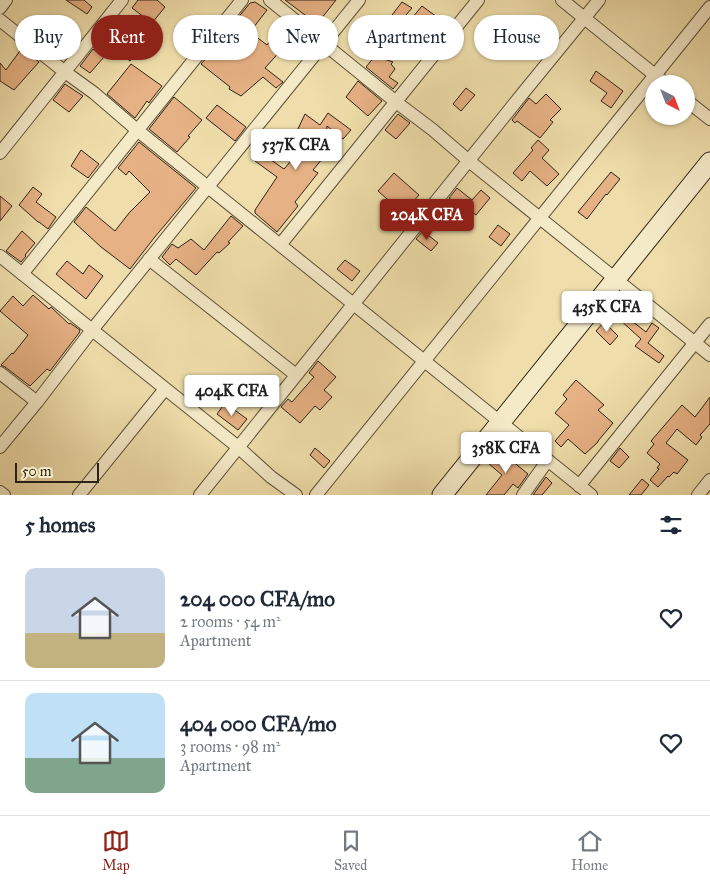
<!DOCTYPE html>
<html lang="en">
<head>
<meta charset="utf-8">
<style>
  :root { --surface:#fff; --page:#f2f2f3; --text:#1f2937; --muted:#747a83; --line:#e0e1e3; --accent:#8f2418 }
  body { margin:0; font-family:"IM FELL Great Primer",serif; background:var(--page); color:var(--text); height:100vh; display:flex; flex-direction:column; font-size:19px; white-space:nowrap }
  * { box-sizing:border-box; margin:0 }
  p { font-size:16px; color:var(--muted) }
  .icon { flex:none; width:28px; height:28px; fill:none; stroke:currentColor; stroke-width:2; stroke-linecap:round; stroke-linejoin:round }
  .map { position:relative; height:495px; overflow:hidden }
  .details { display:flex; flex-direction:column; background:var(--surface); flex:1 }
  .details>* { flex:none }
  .hud { position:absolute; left:15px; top:15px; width:680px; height:45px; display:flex; gap:10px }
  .needle { width:32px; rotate:138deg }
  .fabs { position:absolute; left:645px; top:75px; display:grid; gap:10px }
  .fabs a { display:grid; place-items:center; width:50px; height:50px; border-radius:50%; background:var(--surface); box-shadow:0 1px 4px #0004; font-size:25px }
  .scale { position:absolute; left:15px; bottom:12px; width:84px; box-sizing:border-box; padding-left:5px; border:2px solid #2d2215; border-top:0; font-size:14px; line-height:18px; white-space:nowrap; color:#2d2215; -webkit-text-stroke:4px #f5eac8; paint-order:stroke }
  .price { position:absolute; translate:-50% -42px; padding:0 11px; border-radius:5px; background:#fff; color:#222; font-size:16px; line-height:32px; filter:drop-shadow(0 1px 2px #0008) }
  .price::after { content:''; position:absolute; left:50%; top:30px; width:15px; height:11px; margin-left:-8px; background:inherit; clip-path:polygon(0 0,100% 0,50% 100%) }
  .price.on { background:var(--accent); color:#fff }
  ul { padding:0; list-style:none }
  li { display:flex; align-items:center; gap:15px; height:125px; padding:0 25px }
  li+li { border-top:1px solid var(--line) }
  li span { display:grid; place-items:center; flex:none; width:140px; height:100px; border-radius:10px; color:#555 }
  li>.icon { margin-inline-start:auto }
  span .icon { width:60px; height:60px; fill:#fffc; stroke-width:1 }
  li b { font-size:21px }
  h2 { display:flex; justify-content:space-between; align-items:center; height:60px; padding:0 25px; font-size:21px }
  .tag { padding:0 18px; border-radius:22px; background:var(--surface); box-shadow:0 1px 4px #0004; font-size:18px; line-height:45px }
  .tag.on { background:var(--accent); color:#fff }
  .menu { display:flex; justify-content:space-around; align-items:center; height:70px; border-top:1px solid var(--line); background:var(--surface); font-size:14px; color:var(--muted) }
  .menu a { display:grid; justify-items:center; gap:2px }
  .menu .on { color:var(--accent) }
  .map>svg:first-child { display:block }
</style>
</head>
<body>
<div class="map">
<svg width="710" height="495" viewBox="0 0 710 495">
  <rect width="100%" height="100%" fill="#efdeab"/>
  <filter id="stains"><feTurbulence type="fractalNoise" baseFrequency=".004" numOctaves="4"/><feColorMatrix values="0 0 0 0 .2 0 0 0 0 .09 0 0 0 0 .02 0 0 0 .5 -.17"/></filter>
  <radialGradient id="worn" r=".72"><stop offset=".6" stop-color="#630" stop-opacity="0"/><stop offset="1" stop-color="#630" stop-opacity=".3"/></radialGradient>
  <path fill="#e6b184" stroke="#2d2215" d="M66 0H84L92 7 87 14Z
    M138 0H157L165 7 152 23 132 8Z
    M285 0H336L317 24Z
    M255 2 267 10 250 32 267 45 271 40 283 48 265 68 283 82 276 88 263 77 241 96 229 89 230 87 201 64 215 48 218 51 228 31 232 25 250 3Z
    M402 2 412 8 400 22 392 15Z
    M422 6 448 25 439 35 436 31 433 37 412 18Z
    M134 33 146 42 130 61 118 52Z
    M22 48 39 62 14 90 0 81V63L6 70Z
    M93 49 104 57 90 73 80 66Z
    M375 56 393 62 391 64 395 69 389 77 398 83 393 89 366 67Z
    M131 64 162 86 151 100 149 103 147 101 135 118 107 94Z
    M596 71 623 91 611 108 601 101 607 93 590 81Z
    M358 81 382 101 368 116 346 97Z
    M65 84 83 96 69 112 53 100Z
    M466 88 475 95 461 111 453 104Z
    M546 94 561 109 550 120 553 122 540 138 517 121 515 123 512 120 529 98 536 104Z
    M174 97 202 120 188 136 190 137 177 152 149 129Z
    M217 105 246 127 235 141 206 118Z
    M328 113 351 130 343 139 327 126 326 147 328 152 313 170 318 173 295 202 298 206 277 232 255 213V210L277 177 255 161 261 153 284 169 308 141 296 133 305 114 320 125Z
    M398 114 410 123 396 139 385 130Z
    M538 140 549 150 542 158 559 174 547 186 530 171 522 181 513 173 533 150 531 148Z
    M139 142 196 188 154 238 130 269 101 247 74 222 86 207 115 231 129 213 150 192 129 171 126 175 118 168Z
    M81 150 99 164 88 178 71 166Z
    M611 172 620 179 607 195 606 194 587 219 578 212Z
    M394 173 419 195 403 213 378 191Z
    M33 187 42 194 36 202 56 217 48 229 39 222H38L19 205Z
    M457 188 472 200 481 190 490 198 476 215 463 205 461 207 449 198Z
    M0 196 12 206 0 221Z
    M231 216 243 226 228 242 230 243 219 253 217 252 196 275 176 259 170 265 162 257 172 244 178 248 191 239 204 250Z
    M498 225 510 234 501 246 489 237Z
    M22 231 35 243 25 255 26 256 21 262 6 251Z
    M423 231 438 243 431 251 416 239Z
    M345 260 360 271 352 281 337 269Z
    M67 261 83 274 89 265 103 276 86 299 56 274Z
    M33 295 49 309 51 307 69 324 70 323 80 330 79 333 50 371 47 369 30 386 5 367 1 365 12 353 13 354 28 335 0 311 13 296 23 306Z
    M623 314 646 332 652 323 659 328 648 343 664 356 659 363 635 346 641 339 619 319Z
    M604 322 618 336 610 345 596 331Z
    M318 361 336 377 324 390 332 397 320 410 315 406 300 423 281 407 288 399 292 402 314 377 309 373Z
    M576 380 604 405 598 410 613 423 598 441V442L585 454 568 439 561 447 555 441 569 425 555 413 567 399 563 395Z
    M710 397V424L700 435 702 437 696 445 677 429 666 443 688 460 677 474 674 472 669 477 668 476 658 487 650 480 659 469 657 468 660 464 647 453 654 444 651 441 682 405 695 417Z
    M225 403 247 419 238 430 217 414Z
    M315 448 330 461 324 468 310 455Z
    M620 448 629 457 619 468 610 461Z
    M499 450 528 474 518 488 513 484 504 495H486L502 475 488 463Z
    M546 477 552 483 542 495H533Z
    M642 479 649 485 641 495H629Z"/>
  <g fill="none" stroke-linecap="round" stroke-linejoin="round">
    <defs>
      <path id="street" d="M270 0 396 102 433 130 469 161 710 355
        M562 0 666 84
        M0 8 6 0
        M0 20 65 72 94 93 137 130 591 495
        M686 100 710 119
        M0 153 122 0
        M280 245 478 0
        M0 256 238 447 271 477 296 495
        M149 259 296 375
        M22 274 242 0
        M0 373 37 402
        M0 447 37 402 92 330 359 0
        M579 486 710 324
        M0 492 4 495
        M79 495 165 389
        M200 495 523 93 599 0
        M316 495 710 7
        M523 495 548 460
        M698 495 710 480"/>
      <path id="secondary" d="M442 495 710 162"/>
    </defs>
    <use href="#street" stroke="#5e513a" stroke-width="14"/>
    <use href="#secondary" stroke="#2d2215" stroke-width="21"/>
    <use href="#street" stroke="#f5eac8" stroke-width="12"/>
    <use href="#secondary" stroke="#f5eac8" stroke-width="19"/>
  </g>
  <rect width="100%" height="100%" filter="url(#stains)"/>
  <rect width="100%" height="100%" fill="url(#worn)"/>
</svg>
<div class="fabs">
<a><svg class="needle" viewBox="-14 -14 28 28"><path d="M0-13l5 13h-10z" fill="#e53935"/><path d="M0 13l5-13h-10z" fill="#747a83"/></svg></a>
</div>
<div class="scale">50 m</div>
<b class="price" style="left:296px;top:171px">537K CFA</b>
<b class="price on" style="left:427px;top:241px">204K CFA</b>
<b class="price" style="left:607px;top:333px">435K CFA</b>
<b class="price" style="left:232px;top:417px">404K CFA</b>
<b class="price" style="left:506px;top:474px">358K CFA</b>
<div class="hud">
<a class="tag">Buy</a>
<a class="tag on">Rent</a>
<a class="tag">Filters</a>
<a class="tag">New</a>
<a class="tag">Apartment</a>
<a class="tag">House</a>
</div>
</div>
<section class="details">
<h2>5 homes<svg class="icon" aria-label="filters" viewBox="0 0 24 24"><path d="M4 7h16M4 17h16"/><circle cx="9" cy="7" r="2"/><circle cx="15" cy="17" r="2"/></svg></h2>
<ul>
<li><span style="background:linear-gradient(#c9d6e8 65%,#c2b280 0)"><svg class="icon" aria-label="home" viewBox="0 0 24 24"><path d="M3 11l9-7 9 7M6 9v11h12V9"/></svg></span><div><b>204 000 CFA/mo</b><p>2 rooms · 54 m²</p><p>Apartment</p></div><svg class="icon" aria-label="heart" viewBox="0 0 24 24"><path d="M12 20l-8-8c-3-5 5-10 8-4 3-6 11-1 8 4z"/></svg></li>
<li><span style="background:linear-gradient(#bfe0f5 65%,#7fa58c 0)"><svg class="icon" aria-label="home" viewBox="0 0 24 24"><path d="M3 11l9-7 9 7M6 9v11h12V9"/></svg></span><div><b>404 000 CFA/mo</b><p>3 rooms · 98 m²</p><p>Apartment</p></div><svg class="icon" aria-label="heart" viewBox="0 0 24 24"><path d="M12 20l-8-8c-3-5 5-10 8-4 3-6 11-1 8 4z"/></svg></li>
</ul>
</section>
<nav class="menu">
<a class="on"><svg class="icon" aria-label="map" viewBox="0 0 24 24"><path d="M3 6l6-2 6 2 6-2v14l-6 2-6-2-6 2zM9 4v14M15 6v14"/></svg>Map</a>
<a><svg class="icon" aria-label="saved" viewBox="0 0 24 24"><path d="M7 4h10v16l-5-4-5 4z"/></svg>Saved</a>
<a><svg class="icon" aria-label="home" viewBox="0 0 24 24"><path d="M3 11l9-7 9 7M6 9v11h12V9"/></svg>Home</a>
</nav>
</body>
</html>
